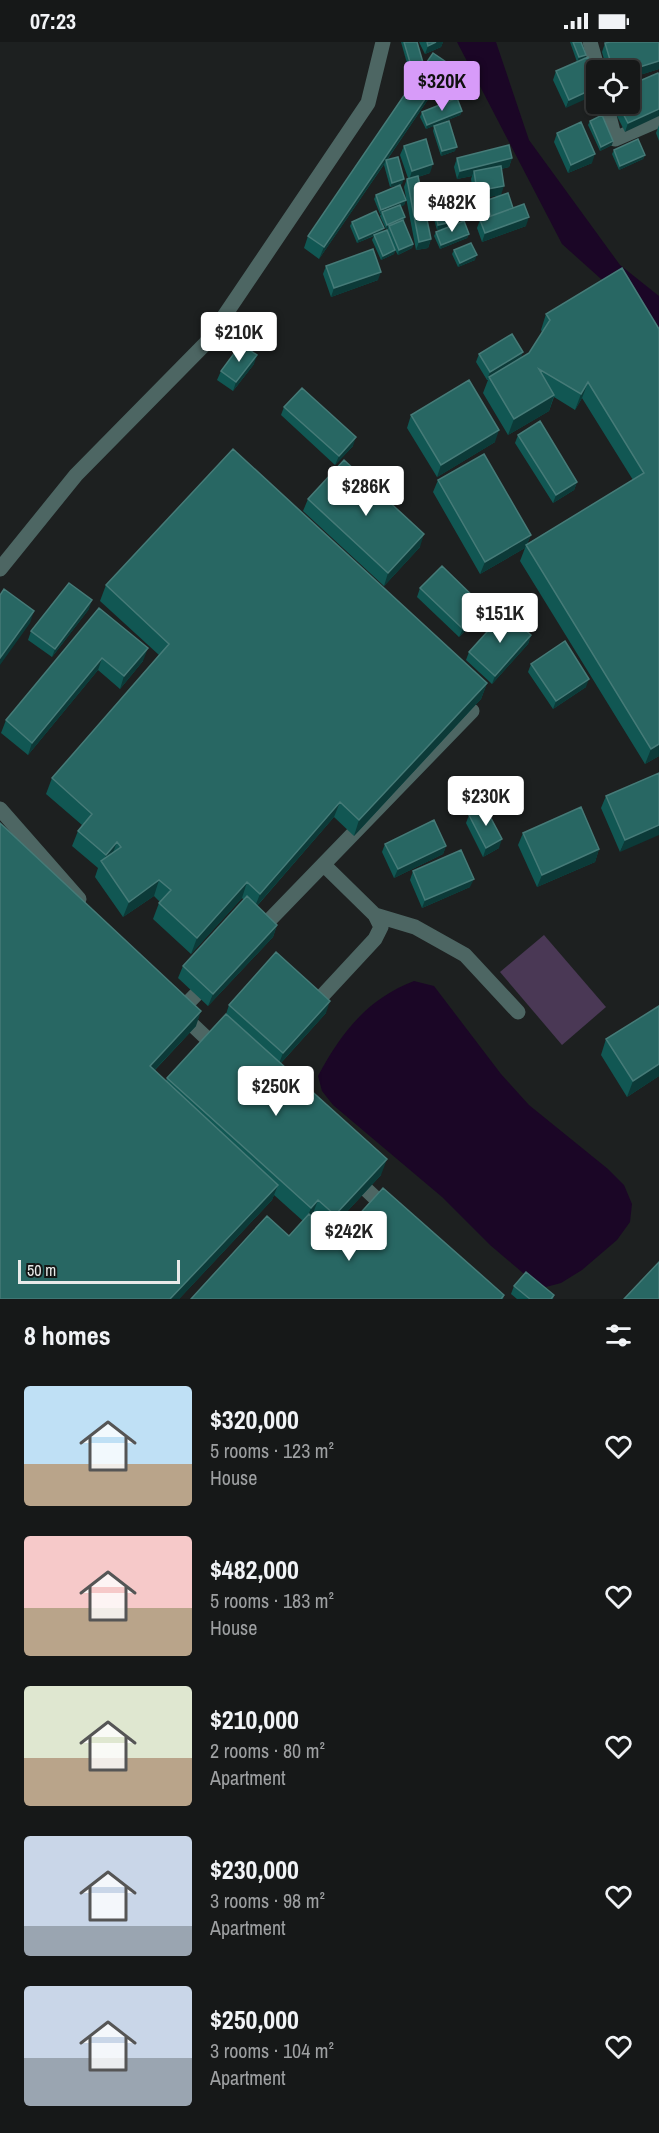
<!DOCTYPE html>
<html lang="en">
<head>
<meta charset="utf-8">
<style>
  :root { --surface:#161818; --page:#232525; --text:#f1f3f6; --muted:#9ea0a2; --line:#353737; --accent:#d79bf9 }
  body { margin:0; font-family:"Archivo Narrow",sans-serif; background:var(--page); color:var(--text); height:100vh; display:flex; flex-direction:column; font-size:22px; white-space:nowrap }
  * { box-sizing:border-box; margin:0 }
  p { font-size:20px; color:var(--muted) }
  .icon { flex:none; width:33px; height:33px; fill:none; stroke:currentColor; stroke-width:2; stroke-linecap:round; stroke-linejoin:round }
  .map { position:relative; height:1257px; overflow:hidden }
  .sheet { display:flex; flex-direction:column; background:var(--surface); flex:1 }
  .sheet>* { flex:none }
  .controls { position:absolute; left:586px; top:18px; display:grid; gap:12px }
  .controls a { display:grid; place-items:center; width:54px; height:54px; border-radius:6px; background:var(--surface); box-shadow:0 2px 4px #0004,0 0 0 2px var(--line); font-size:30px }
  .scale { position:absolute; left:18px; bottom:15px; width:162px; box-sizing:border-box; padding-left:6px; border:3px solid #e8eae9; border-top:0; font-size:16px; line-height:21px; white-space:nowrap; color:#e8eae9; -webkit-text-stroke:4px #141716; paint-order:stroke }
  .price { position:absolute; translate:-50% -51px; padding:0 14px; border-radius:6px; background:#fff; color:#222; font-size:20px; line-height:39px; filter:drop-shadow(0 2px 3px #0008) }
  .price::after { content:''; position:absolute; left:50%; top:36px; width:18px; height:14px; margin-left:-9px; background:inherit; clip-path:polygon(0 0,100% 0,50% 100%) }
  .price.current { background:var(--accent); color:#111 }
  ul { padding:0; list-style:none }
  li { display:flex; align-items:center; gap:18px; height:150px; padding:0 24px }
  li span { display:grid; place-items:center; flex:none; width:168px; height:120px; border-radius:6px; color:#555 }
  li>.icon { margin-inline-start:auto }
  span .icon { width:72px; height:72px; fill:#fffc; stroke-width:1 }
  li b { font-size:26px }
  h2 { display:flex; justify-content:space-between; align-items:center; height:72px; padding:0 24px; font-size:26px }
  .status { display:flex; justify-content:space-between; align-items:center; height:42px; padding:0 30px; background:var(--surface); direction:ltr }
  .status svg { height:16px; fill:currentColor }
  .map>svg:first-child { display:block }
</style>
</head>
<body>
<div class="status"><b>07:23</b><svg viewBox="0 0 49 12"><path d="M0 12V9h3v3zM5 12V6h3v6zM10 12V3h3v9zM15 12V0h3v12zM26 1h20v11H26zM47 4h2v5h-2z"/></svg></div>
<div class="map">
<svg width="659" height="1257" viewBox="0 0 659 1257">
  <rect width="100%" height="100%" fill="#1d2020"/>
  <path fill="#4a3855" d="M544 893 606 965 562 1003 500 930Z"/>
  <path fill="#1b0626" d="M457 0H496L529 98 620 223 659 254V289L562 202Z
    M414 939 434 944 501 1032 529 1063 608 1127 624 1143 632 1162 630 1180 617 1198 582 1228 561 1241 546 1245 530 1237 490 1203 442 1155 333 1063 322 1049 318 1034C341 991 367 957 414 939Z"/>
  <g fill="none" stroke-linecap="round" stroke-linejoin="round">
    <path stroke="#4d6663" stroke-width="15" d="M590 0 598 28
      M606 62 615 97 659 78
      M0 527 76 433 206 301 368 61 383 0
      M0 767 79 857
      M375 873 415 885 465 913 518 970
      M257 891 472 669
      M311 966 375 897 381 885 375 873 324 823
      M179 970 210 938
      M181 972 218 1007
      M353 1135 388 1168"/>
  </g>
  <path fill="#115753" d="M401 0H417L424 24 449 22 444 34 387 118 402 142 390 145 384 123 385 121 319 217 304 206 308 194 421 29 410 32Z
    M419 0H443L441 5 425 12Z
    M570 0H581L586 13 566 66 553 38 556 29 577 20Z
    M659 0V27L630 36V28H607L602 10 605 1Z
    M658 31 625 90 611 62H630Z
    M462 69 460 73 426 87 420 75 422 70Z
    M590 79 612 103 600 109 588 83Z
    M659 83V99L656 91Z
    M434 84 455 109 441 114 433 89Z
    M557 91 592 121 568 131 554 100Z
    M404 104 430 131 418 135 431 197 428 206 416 208 404 145 407 137 408 136 400 113Z
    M614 108 645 113 643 117 619 128 612 112Z
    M457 116H512L509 125 501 127V153L481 156 484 171 482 175 464 179 469 192 467 196 440 207 434 194 436 190 449 185 437 188 432 170 434 166 428 167 426 156 428 152 467 159 474 157 471 137 472 134 457 137 454 125Z
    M376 153 406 158 404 163 401 164 404 180 413 202 412 206 398 213 395 208 394 212 381 218 372 198 374 194 357 201 350 184 352 180 382 190 387 189 388 186 386 187 380 174 381 172H380L374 157Z
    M485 159 513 166 526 184 482 200 477 186 480 178 488 175 484 163Z
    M454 208 475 218 458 225 452 212Z
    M326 224 378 238 331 255 323 232Z
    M546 272 659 287V714L645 722 520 519 525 506 480 532 433 450 438 438 531 493 527 502 633 438 582 356 575 368 554 355 549 369 508 393 483 351 488 338H487L476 320 479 312 521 316 529 311 542 290 541 288Z
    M254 322 233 349 217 338 221 329Z
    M284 365 353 404 335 423 281 373Z
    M411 373 495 400 437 435 407 386Z
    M518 393 577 440 574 448 553 461 515 401Z
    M308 457 420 505 384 544 303 469Z
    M106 543 487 641 481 657 354 794 334 775 257 864 277 883 273 895 208 964 178 936 183 924 244 858 242 856 191 912 153 877 159 861 160 860 154 854 123 875 95 835 98 826 72 804 78 789 82 783 46 752 52 736 159 613 100 559Z
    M420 546 484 565 481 573 459 595 417 555Z
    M99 566 143 619 120 647 98 628 28 713 1 691 6 678Z
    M89 567 52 615 28 598 31 589Z
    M531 593 528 602 492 642 466 618 469 610Z
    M531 622 586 645 553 667 528 630Z
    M659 731 620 810 601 766 606 754Z
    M469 773 499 806 483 815 466 781Z
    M0 781 196 984 155 1028 166 1039 167 1036 226 972 229 963 326 971 281 1021 381 1133 329 1189 312 1174 337 1197 504 1253 503 1257H191L289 1194 303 1179 274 1153 272 1158 179 1257H0Z
    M523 791 599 807 595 820 537 845 518 803Z
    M385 802 446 804 443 812 394 836 382 810Z
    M413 829 470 845 422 866 410 838Z
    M659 964V1034L627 1055 601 1013 606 997Z
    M514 1244 554 1253 553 1257H517L511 1252Z"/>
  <path fill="#0c3a38" d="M436 0H443L441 5 425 12 428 4Z
    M586 13 584 17 577 20 579 15Z
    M659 19V27L630 36V28Z
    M449 22 444 34 319 217 324 205Z
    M424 24 423 28 410 32 412 27Z
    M597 45V52L566 66 569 58Z
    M659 67V74L625 90 628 81Z
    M462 69 460 73 426 87 427 83Z
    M613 99 612 103 600 109 601 105Z
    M457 105 455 109 441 114 442 109Z
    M595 112 592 121 568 131 571 123Z
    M645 113 643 117 619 128 620 124Z
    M512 116 509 125 475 133 474 129 472 134 457 137 460 129Z
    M433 122 430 131 409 138 412 129Z
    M404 137 402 142 390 145 392 141Z
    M504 144 501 153 474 157 477 149Z
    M468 156 466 161 428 167 430 163Z
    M406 158 404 163 382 171V170L380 172 381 168Z
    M484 171 482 175 457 181 458 176Z
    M405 175 404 180 389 184 388 186 386 187 387 183Z
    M529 175 526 184 482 200 485 191Z
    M457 179 456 183 437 188 438 183Z
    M384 186 382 190 357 201 359 197Z
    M469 192 467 196 440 207 441 203Z
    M431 197 428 206 416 208 419 200Z
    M413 202 412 206 398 213 399 208Z
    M395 208 394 212 381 218 383 214Z
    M477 213 475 218 458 225 460 221Z
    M381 230 378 238 331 255 334 246Z
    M523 310 520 319 489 335 487 338 490 330Z
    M257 313 254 322 233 349 236 340Z
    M588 340 582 356 575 368 581 352Z
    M554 353 549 369 508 393 514 377Z
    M499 388 495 400 437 435 441 423Z
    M356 395 353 404 335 423 339 414Z
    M577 440 574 448 553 461 556 453Z
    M424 492 420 505 384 544 388 531Z
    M531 493 525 506 480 532 485 520Z
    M92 558 89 567 52 615 55 607Z
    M484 565 481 573 459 595 463 587Z
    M34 569 30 581 0 623V616Z
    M531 593 528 602 492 642 495 634Z
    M148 606 143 619 120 647 124 634Z
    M102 616 98 628 28 713 32 701Z
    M589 637 586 645 553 667 556 659Z
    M487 641 481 657 354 794 359 778Z
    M659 702V714L645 722 651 707Z
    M340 760 334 775 254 867 260 852Z
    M659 783V793L620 810 625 798Z
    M502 797 499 806 483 815 486 806Z
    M117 800 111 816 103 822 106 813Z
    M446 804 443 812 394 836 398 827Z
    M599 807 595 820 537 845 542 833Z
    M474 837 470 845 422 866 425 858Z
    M159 838 154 854 123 875 129 860Z
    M247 840 242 856 191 912 197 896Z
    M277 883 273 895 208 964 213 952Z
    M330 959 326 971 278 1024 283 1011Z
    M201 969 196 984 144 1039 150 1024Z
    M659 1022V1034L627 1055 633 1039Z
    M387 1117 381 1133 329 1189 335 1173Z
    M278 1143 272 1158 179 1257H170Z
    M318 1158 312 1174 305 1182 311 1166Z"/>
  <path fill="#286763" stroke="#467b78" stroke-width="1.5" d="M404 0H417L424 24 412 27Z
    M427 0H436L428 4Z
    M573 0H581L586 13 579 15Z
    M610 0H659V19L630 28H613L605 1Z
    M433 11 449 22 324 205 308 194Z
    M588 15 597 33V45L569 58 556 29Z
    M658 31 659 33V67L628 81 618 62H630V43Z
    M457 56 462 69 427 83 422 70Z
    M602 73 613 99 601 105 590 79Z
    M449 79 457 105 442 109 434 84Z
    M581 80 595 112 571 123 557 91Z
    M426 97 433 122 412 129 404 104Z
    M638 97 645 113 620 124 614 108Z
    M509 103 512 116 460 129 457 116Z
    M398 115 404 137 392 141 386 118Z
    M501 124 504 144 477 149 474 129Z
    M418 134 431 197 419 200 407 137Z
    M400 143 406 158 381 168 376 153Z
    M466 146 468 156 430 163 428 152Z
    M508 151 513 166 491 174 485 159Z
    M481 156 484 171 458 176 455 161Z
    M453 161 457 179 438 183 434 165Z
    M524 162 529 175 485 191 480 178Z
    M400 163 405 175 387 183 382 170Z
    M376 169 384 186 359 197 352 180Z
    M403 178 413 202 399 208 389 184Z
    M464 179 469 192 441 203 436 190Z
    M387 188 395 208 383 214 374 193Z
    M471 201 477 213 460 221 454 208Z
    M373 207 381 230 334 246 326 224Z
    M622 226 659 287V702L651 707 526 503 644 431 588 340 581 352 539 327 554 353 514 377 489 335 529 311 550 278 546 272Z
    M512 292 523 310 490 330 479 312Z
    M241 302 257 313 236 340 221 329Z
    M469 338 499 388 441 423 411 373Z
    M302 346 356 395 339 414 284 365Z
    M540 379 577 440 556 453 518 393Z
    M233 407 487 641 359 778 340 760 260 852 247 840 197 896 159 861 171 848 159 838 129 860 101 819 121 805 117 800 106 813 78 789 92 772 52 736 169 602 106 543Z
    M484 412 531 493 485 520 438 438Z
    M344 418 424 492 388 531 308 457Z
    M442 524 484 565 463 587 420 546Z
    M69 541 92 558 55 607 31 589Z
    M4 547 34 569 0 616V553Z
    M99 566 148 606 124 634 102 616 32 701 6 678Z
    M505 570 531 593 495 634 469 610Z
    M565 599 589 637 556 659 531 622Z
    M659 731V783L625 798 606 754Z
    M485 765 502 797 486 806 469 773Z
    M581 765 599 807 542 833 523 791Z
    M434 778 446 804 398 827 385 802Z
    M0 781 201 969 150 1024 278 1143 170 1257H0Z
    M461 808 474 837 425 858 413 829Z
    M247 854 277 883 213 952 183 924Z
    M276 910 330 959 283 1011 229 963Z
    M659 964V1022L633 1039 606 997Z
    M226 972 387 1117 335 1173 318 1158 311 1166 167 1036Z
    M383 1146 504 1253 501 1257H191L267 1174 289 1194 309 1172 337 1197Z
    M659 1220V1257H624Z
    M526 1230 554 1253 551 1257H530L514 1244Z"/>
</svg>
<div class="controls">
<a><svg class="icon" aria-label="locate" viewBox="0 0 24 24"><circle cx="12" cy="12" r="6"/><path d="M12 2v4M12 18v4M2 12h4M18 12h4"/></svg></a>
</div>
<div class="scale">50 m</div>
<b class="price current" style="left:442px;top:70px">$320K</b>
<b class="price" style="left:452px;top:191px">$482K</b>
<b class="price" style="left:239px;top:321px">$210K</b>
<b class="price" style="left:366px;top:475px">$286K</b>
<b class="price" style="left:500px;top:602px">$151K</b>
<b class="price" style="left:486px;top:785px">$230K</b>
<b class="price" style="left:276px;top:1075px">$250K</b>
<b class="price" style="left:349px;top:1220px">$242K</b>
</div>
<section class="sheet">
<h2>8 homes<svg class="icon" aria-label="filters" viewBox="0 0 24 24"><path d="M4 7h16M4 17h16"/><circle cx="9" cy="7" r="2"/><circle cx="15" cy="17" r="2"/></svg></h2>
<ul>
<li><span style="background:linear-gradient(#bfe0f5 65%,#b9a48a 0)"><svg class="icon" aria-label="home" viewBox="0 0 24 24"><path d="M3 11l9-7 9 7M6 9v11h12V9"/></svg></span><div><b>$320,000</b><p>5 rooms · 123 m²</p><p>House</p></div><svg class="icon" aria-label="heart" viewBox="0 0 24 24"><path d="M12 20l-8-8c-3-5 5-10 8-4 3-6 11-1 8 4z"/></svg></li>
<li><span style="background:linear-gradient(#f6c9c9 60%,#b9a48a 0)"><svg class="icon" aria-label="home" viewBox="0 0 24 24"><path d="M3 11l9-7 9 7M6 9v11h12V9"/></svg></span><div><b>$482,000</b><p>5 rooms · 183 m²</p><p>House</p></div><svg class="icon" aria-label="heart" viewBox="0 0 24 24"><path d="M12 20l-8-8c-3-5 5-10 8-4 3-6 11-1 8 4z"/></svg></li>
<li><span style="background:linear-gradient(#dfe7d0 60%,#b9a48a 0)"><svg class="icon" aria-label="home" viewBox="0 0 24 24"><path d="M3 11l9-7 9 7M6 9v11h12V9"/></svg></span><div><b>$210,000</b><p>2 rooms · 80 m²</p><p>Apartment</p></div><svg class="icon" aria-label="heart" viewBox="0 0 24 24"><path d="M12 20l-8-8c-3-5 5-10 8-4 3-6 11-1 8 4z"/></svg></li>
<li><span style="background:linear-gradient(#c9d6e8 75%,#9aa5b1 0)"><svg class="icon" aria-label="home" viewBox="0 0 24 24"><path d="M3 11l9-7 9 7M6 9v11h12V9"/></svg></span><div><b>$230,000</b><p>3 rooms · 98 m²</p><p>Apartment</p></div><svg class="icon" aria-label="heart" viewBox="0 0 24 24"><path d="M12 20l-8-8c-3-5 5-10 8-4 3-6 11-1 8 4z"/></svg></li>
<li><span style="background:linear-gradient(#c9d6e8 60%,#9aa5b1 0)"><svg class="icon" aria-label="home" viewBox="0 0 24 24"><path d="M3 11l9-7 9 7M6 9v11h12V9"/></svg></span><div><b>$250,000</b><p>3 rooms · 104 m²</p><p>Apartment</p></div><svg class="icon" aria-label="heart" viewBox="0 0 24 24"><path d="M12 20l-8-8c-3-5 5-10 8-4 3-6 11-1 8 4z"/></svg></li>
</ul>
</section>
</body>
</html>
